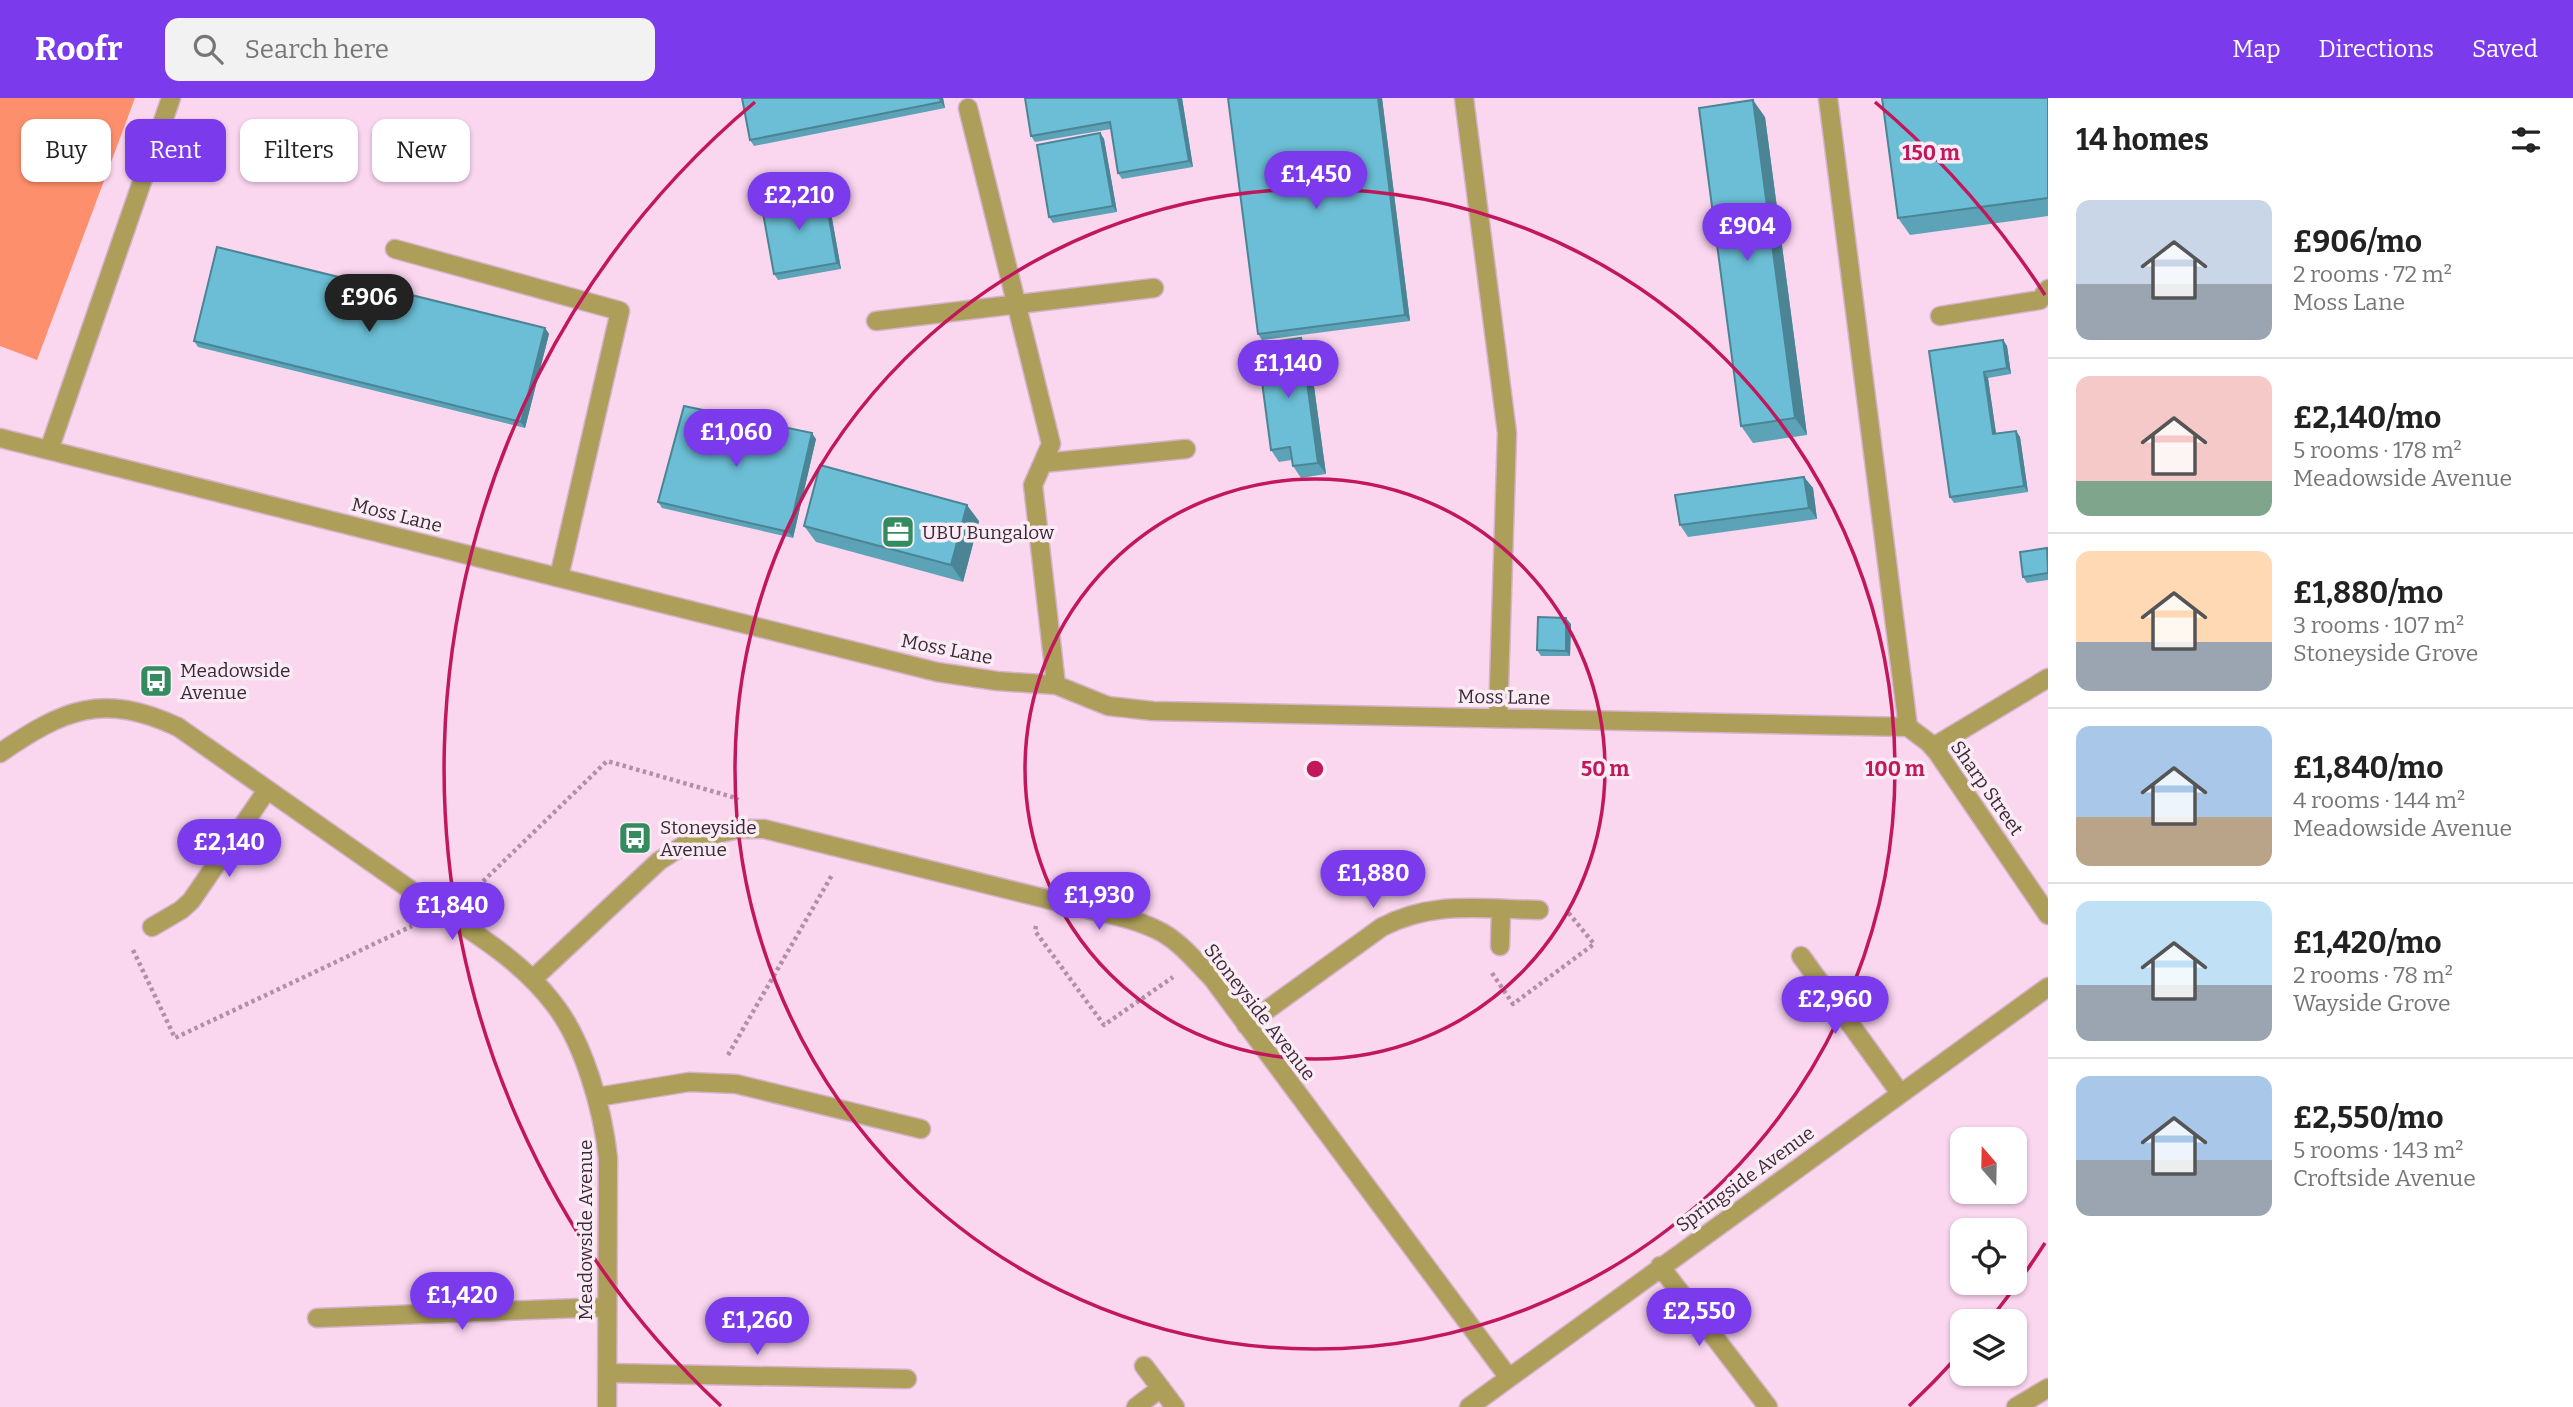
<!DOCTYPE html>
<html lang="en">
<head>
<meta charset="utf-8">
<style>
  :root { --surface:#fff; --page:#f2f2f2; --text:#222; --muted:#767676; --line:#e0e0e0; --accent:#7c3aed }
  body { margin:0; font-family:Bitter,serif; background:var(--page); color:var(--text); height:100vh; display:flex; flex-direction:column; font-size:26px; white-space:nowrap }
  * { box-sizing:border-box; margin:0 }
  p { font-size:23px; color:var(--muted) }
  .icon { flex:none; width:38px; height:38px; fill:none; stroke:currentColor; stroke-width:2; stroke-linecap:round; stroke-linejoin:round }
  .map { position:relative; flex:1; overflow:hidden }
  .side { display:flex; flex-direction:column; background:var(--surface); width:525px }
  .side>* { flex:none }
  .hud { position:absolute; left:21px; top:21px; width:665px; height:63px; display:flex; gap:14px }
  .needle { width:46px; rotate:340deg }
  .controls { position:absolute; left:1950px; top:1029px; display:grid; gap:14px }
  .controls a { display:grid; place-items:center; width:77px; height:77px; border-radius:14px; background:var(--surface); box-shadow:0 2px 5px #0004; font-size:35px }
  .price { position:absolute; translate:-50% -60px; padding:0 16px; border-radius:24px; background:var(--accent); color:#fff; font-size:23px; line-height:46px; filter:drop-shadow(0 2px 4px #0008) }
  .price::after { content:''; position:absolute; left:50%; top:42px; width:21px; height:16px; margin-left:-10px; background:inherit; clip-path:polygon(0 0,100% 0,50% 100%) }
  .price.active { background:#222; color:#fff }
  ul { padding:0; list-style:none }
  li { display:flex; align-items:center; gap:21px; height:175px; padding:0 28px }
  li+li { border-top:2px solid var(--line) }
  li span { display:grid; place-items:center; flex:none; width:196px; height:140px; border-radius:14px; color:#555 }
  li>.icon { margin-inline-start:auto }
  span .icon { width:84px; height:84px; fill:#fffc; stroke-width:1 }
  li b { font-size:30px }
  h2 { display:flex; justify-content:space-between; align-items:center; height:84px; padding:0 28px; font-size:30px }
  .tag { padding:0 24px; border-radius:14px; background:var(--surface); box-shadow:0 2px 5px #0004; font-size:24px; line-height:63px }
  .tag.active { background:var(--accent); color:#fff }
  header { display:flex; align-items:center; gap:42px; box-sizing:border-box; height:98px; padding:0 35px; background:var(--accent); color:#fff }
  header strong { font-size:33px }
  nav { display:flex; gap:38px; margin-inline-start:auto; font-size:24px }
  .search { width:490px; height:63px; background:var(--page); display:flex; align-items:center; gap:18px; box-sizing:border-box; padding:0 24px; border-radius:14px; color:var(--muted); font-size:26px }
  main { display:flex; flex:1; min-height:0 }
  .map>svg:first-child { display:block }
</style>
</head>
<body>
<header>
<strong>Roofr</strong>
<div class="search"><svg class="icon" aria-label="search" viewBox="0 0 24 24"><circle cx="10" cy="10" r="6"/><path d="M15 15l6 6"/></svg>Search here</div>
<nav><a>Map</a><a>Directions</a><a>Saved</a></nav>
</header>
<main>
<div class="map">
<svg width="2048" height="1309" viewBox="0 0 2048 1309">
  <rect width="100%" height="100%" fill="#fbd6ef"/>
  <path fill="#fe8f6c" d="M0 0H135L37 262 0 248Z"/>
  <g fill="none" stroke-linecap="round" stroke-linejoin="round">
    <defs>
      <path id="minor" d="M1464 0 1507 335 1498 620
        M1828 0 1908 629
        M968 10 1051 346 1033 387 1056 587
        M395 151 620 213 559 479
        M1940 218 2040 202 2048 191
        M876 223 1154 190
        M0 340 937 574 997 583 1056 587 1108 608 1153 613 1908 629
        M49 352 171 0
        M1043 365 1186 351
        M1908 629 1928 644 1937 654 2048 817
        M1933 649 2048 580
        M0 655C64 611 103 594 178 629 258 685 338 741 418 797 466 831 518 858 554 906 584 944 603 1013 608 1060L607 1309
        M152 829 181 812 191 803 267 692
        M1500 848 1501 812
        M1801 858 1900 995
        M534 880 659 763 684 747 716 736 739 731H764L1087 811C1112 817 1140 822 1163 835 1182 846 1197 865 1212 880L1509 1280
        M1246 927 1382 829C1434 802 1482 811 1539 812
        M597 999 689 984 736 986 921 1031
        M1660 1168 1768 1309
        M317 1220 607 1209
        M1144 1268 1175 1309
        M607 1275 907 1281
        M1136 1309 1161 1290
        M1469 1309 2048 889
        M2016 1309 2048 1290"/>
    </defs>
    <use href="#minor" stroke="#d5b3ca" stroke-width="21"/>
    <path stroke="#b090a6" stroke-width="4.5" stroke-dasharray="3.5 3.5" stroke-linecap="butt" d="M468 798 607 663 736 700 738 702
      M1036 828 1035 833 1104 927 1173 879
      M133 852 175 940 412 828
      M1492 875 1513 906 1594 846 1567 813
      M728 957 832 777"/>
    <use href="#minor" stroke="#ad9f5a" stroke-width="18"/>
  </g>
  <path fill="#5ca3b7" d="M943 0 945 10 754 48 750 42Z
    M1025 0H1182L1193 69 1122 81 1118 75 1111 31 1035 44 1031 38Z
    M1228 0H1382L1410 223 1262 242 1258 236Z
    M2048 0V118L1910 137 1898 120Z
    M1765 19 1807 337 1753 345 1741 328Z
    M1100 35 1104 41 1117 114 1053 125 1049 119Z
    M828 98 841 171 778 182 774 176Z
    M545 230 549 236 525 330 198 249 194 243Z
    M2003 242 2007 248 2011 276 1988 280 1996 336 2016 333 2020 339 2028 394 1954 405 1950 399 1929 253Z
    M1309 252 1326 376 1301 380 1293 368 1292 362 1279 364 1271 352Z
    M816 341 793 440 662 410 658 404Z
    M1804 379 1813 390 1817 421 1688 439 1680 427Z
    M979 423 963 484 816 444 804 428Z
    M2047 450 2048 452V482L2027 485 2023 479Z
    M1571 526 1570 558H1541L1537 552Z"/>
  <path fill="#4b8595" d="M940 0H943L945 10 941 4Z
    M1178 0H1182L1193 69 1189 63Z
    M1378 0H1382L1410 223 1405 217Z
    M1753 2 1765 19 1807 337 1795 320Z
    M1100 35 1104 41 1117 114 1113 108Z
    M824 92 828 98 841 171 837 165Z
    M545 230 549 236 525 330 521 324Z
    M1301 240 1309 252 1326 376 1318 365Z
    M2003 242 2007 248 2011 276 2007 270Z
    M1984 274 1988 280 1997 342 1993 336Z
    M2016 333 2020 339 2028 394 2024 388Z
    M812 335 816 341 793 440 789 434Z
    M1804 379 1813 390 1817 421 1809 410Z
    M967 407 979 423 963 484 951 467Z
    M1566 520 1571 526 1570 558 1566 553Z"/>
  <path fill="#6bbed5" stroke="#4b8595" stroke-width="2" d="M742 0H940L941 4 750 42Z
    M1025 0H1178L1189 63 1118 75 1110 24 1031 38Z
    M1228 0H1378L1405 217 1258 236Z
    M1882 0H2048V100L1898 120Z
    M1753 2 1795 320 1741 328 1699 10Z
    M1100 35 1113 108 1049 119 1037 47Z
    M824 92 837 165 774 176 761 104Z
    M217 149 545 230 521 324 194 243Z
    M1301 240 1318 365 1293 368 1290 349 1271 352 1257 246Z
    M2003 242 2007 270 1984 274 1993 336 2016 333 2024 388 1950 399 1929 253Z
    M684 308 812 335 789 434 658 404Z
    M820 367 967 407 951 467 804 428Z
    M1804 379 1809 410 1680 427 1675 397Z
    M2047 450 2048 475 2023 479 2020 454Z
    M1538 519 1566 520V553L1537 552Z"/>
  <g fill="none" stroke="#c2185b" stroke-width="3.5">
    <circle cx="1315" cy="671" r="290"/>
    <circle cx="1315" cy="671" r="580"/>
    <path d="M2045 1145A871 871 0 0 1 1992 1219M1957 1259A871 871 0 0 1 1909 1308M721 1308A871 871 0 0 1 755 4M1875 4A871 871 0 0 1 2045 197"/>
  </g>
  <defs>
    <symbol id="office-square" viewBox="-11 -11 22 22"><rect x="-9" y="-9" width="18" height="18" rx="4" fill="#348b60" stroke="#f9ecf4"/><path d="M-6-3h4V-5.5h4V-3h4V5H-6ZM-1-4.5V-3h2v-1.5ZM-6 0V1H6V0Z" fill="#fff"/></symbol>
    <symbol id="bus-square" viewBox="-11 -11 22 22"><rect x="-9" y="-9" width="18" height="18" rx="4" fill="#348b60" stroke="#f9ecf4"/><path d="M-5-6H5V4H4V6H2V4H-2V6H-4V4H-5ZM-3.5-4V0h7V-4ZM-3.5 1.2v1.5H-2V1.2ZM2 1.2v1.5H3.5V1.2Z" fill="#fff"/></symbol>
  </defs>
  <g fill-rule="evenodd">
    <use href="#office-square" x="879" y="415" width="38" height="38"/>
    <use href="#bus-square" x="137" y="564" width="38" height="38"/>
    <use href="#bus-square" x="616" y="721" width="38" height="38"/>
  </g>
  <g text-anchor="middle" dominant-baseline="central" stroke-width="7" stroke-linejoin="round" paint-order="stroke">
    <g font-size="19" fill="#3e2737" stroke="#f9ecf4">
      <text transform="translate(397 417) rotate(14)">Moss Lane</text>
      <text transform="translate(947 551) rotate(11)">Moss Lane</text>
      <text transform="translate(1504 599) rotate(1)">Moss Lane</text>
      <text transform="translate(1987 690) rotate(55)">Sharp Street</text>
      <text transform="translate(1260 914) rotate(52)">Stoneyside Avenue</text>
      <text transform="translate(1745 1081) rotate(-36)">Springside Avenue</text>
      <text transform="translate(585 1132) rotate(-90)">Meadowside Avenue</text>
    </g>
    <g font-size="19" fill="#3e2737" stroke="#f9ecf4" text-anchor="start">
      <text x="922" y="434">UBU Bungalow</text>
      <text x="180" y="572">Meadowside<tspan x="180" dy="22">Avenue</tspan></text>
      <text x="660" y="729">Stoneyside<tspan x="660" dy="22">Avenue</tspan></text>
    </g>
  </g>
  <circle cx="1315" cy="671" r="10" fill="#c2185b" stroke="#f9ecf4" stroke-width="3.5"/>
  <g font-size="21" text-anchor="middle" font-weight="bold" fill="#c2185b" stroke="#f9ecf4" stroke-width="7" stroke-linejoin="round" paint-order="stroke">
    <text x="1931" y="62">150 m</text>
    <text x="1605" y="678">50 m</text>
    <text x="1895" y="678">100 m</text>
  </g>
</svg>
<div class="controls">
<a><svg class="needle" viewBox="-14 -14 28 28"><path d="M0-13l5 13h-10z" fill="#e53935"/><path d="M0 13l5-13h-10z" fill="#767676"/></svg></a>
<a><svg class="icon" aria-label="locate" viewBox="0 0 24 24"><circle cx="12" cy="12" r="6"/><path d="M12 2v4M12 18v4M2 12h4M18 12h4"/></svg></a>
<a><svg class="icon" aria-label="layers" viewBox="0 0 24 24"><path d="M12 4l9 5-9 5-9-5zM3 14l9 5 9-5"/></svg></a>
</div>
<b class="price" style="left:1316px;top:113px">£1,450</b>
<b class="price" style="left:799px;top:134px">£2,210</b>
<b class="price" style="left:1747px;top:165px">£904</b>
<b class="price active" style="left:369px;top:236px">£906</b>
<b class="price" style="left:1288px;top:302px">£1,140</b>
<b class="price" style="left:736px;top:371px">£1,060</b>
<b class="price" style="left:229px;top:781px">£2,140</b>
<b class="price" style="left:1373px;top:812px">£1,880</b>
<b class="price" style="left:1099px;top:834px">£1,930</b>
<b class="price" style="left:452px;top:844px">£1,840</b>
<b class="price" style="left:1835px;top:938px">£2,960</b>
<b class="price" style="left:462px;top:1234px">£1,420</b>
<b class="price" style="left:1699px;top:1250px">£2,550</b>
<b class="price" style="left:757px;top:1259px">£1,260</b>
<div class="hud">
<a class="tag">Buy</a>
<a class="tag active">Rent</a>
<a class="tag">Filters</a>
<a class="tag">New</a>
</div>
</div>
<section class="side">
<h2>14 homes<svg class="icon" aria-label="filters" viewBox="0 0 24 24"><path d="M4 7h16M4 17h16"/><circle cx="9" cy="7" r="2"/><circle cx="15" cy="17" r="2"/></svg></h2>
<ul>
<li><span style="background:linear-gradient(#c9d6e8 60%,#9aa5b1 0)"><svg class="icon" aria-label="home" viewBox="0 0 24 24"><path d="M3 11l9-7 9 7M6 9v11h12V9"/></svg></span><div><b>£906/mo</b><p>2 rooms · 72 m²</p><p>Moss Lane</p></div></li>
<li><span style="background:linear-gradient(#f6c9c9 75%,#7fa58c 0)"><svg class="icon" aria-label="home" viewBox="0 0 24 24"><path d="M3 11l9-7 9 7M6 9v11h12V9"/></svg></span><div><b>£2,140/mo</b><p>5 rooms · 178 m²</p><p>Meadowside Avenue</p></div></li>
<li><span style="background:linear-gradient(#ffd9b3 65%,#9aa5b1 0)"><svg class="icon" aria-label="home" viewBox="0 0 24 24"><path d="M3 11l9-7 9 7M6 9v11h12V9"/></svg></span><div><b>£1,880/mo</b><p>3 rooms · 107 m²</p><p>Stoneyside Grove</p></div></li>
<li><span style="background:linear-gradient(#a9c7e8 65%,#b9a48a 0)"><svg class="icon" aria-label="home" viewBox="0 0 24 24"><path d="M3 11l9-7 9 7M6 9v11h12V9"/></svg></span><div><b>£1,840/mo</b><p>4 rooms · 144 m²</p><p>Meadowside Avenue</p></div></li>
<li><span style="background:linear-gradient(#bfe0f5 60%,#9aa5b1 0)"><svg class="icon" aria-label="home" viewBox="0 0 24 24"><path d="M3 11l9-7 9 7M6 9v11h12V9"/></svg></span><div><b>£1,420/mo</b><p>2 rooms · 78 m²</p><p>Wayside Grove</p></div></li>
<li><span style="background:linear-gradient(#a9c7e8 60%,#9aa5b1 0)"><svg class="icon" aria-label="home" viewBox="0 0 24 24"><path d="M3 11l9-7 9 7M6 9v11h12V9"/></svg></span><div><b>£2,550/mo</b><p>5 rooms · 143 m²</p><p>Croftside Avenue</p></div></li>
</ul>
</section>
</main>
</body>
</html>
